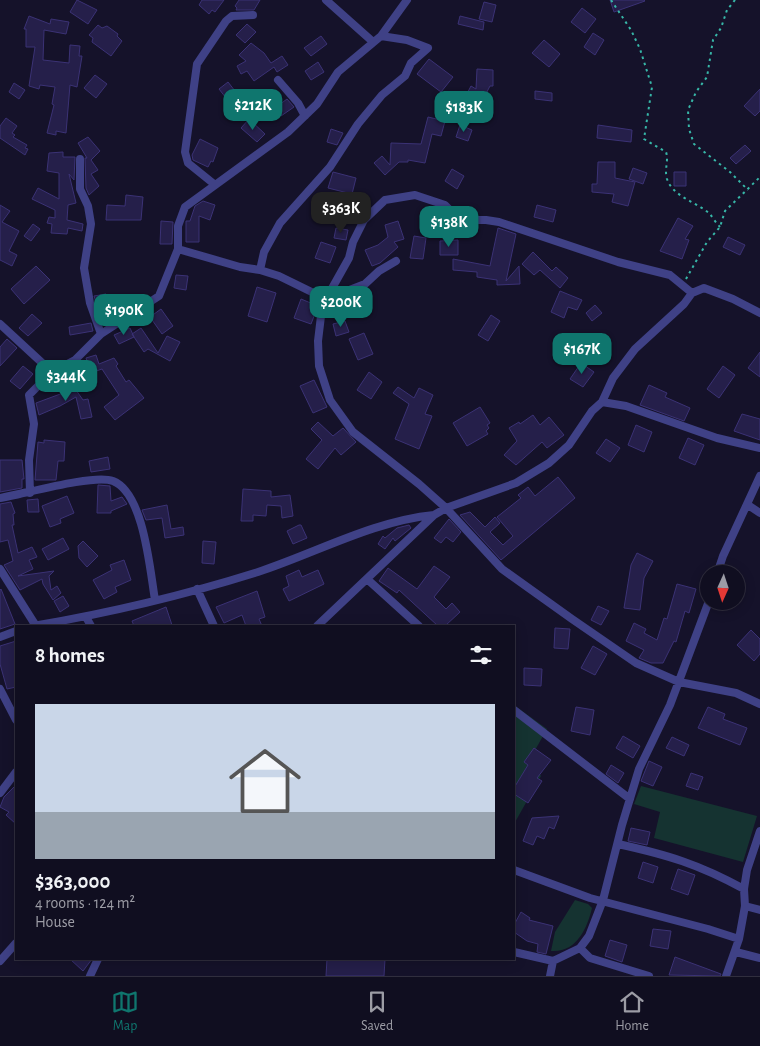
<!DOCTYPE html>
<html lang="en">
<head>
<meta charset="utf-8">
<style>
  :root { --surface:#100e20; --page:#1e1c2d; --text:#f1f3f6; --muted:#9c9ca5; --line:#302e3e; --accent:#0f766e }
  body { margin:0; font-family:"Alegreya Sans",sans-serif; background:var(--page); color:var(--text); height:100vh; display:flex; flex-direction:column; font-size:19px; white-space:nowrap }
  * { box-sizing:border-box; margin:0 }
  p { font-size:16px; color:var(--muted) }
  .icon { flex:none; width:28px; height:28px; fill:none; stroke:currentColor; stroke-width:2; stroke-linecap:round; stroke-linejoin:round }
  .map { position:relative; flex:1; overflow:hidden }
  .panel { position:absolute; left:15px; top:625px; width:500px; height:335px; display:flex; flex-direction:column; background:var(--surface); border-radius:0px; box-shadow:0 2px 12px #0003,0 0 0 1px var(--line) }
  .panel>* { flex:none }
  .needle { width:32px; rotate:183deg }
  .buttons { position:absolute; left:700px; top:565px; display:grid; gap:10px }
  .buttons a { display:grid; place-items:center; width:45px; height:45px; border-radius:50%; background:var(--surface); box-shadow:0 2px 12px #0003,0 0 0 1px var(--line); font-size:25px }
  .price { position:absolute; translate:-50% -42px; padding:0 11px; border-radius:10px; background:var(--accent); color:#fff; font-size:16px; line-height:32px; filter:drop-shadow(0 1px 2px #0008) }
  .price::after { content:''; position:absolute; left:50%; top:30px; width:15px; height:11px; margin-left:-8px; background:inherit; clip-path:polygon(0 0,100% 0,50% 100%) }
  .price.selected { background:#222; color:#fff }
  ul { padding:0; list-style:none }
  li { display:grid; align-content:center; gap:10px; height:265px; padding:0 20px }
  li span { display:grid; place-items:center; height:155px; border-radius:0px; color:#555 }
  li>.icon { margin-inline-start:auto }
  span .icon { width:90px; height:90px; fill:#fffc; stroke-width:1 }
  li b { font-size:21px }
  h2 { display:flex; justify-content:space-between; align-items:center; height:60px; padding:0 20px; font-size:21px }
  .tabs { display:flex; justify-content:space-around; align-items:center; height:70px; border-top:1px solid var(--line); background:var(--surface); font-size:14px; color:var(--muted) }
  .tabs a { display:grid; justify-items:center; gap:2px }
  .tabs .selected { color:var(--accent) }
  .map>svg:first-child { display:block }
</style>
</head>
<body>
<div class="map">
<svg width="760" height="976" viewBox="0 0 760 976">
  <rect width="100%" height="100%" fill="#15122a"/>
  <path fill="#153331" d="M514 705 547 729 530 759 541 776 514 824Z
    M641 786 757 816 743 862 654 838 660 812 634 804Z
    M575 900 588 904 592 908C587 929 576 953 551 951L555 932Z"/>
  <path fill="#251f4a" stroke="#3b3275" d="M77 0 97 10 88 24 70 12Z
    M202 0H224L215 12 212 10 209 14 199 5Z
    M239 0H260L254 10H236L237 8 235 6Z
    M610 0H644L645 1 614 12Z
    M484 2 496 5 492 22 479 19Z
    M582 8 596 19 585 33 571 22Z
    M29 16 50 24 51 19 69 22 66 34 44 30 43 60 69 63 70 45 80 46 79 56H82L77 87 70 85 66 133 56 131V135L47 133 54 105 52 104 55 87 40 85 39 89 29 86 35 47H26V29H24Z
    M460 16 484 22 483 30 458 24Z
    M247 24 256 32 245 43 236 35Z
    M98 25 102 28 107 26 118 34 117 36 122 41 111 56 92 42 93 38 89 35Z
    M593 33 604 40 595 55 584 47Z
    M321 36 327 44 311 56 304 48Z
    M544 40 560 54 549 67 532 53Z
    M251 43 264 53 271 63 282 56 288 65 277 72 274 67 254 81 247 71 241 74 237 66 246 61 239 55Z
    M429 59 453 77 441 92 417 74Z
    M318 62 324 72 311 80 305 71Z
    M477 69 493 70V86H490L479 107 475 105 469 120 454 114 459 102 462 103 471 86 476 89Z
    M95 75 107 84 96 98 84 88Z
    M228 82 235 91 226 98 219 89Z
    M14 83 25 90 19 99 9 92Z
    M760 89V111L755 116 744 106Z
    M535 91 552 93V101L535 99Z
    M287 99 294 107 281 116 275 108Z
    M428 117 445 121 441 136 432 134 425 163 408 160V162H399L385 175 374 163 382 156 390 165 391 143 421 144Z
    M6 118 17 126 12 133 15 135 13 137 27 145 25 148 28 149 25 155 0 138V126Z
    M249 119 265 134 257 142 241 128Z
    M460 125 472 130 468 141 456 137Z
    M598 125 632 130 631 142 597 138Z
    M331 129 343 133 337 145 327 142Z
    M88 137 100 151 91 160 98 170 91 174 99 186 89 195 86 188 85 158H87L78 143Z
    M200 139 218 148 213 162 211 161 208 167 193 160 192 155Z
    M745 145 751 151 736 164 730 158Z
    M63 152V157H75L74 180 69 174 76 203 68 205 67 220 83 224 82 231 68 228 67 234 51 233 52 224 47 223 49 217 55 218V210L32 199 38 188 59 199V173L47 171 49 153Z
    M598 162H615V178L635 182 628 206 612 202 614 194 592 192V184H597Z
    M633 168 647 173 643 184 629 179Z
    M452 169 464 176 457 189 445 181Z
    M333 172 356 178 352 194 328 188Z
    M674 172H686V186H674Z
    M126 195 143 197 141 220H106L107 205 125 206Z
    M349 199 360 203 356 214 345 210Z
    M203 201 215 205 210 220 199 216V242H186V221H190L195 206Z
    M0 205 10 211 2 222 19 231 9 251 17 255 12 266 0 260Z
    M537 205 556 210 553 222 534 217Z
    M678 218 693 226 685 239 689 240 682 259 660 251Z
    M161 221 173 222 172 244H160Z
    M398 221 404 239 394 242 398 247 380 263 372 266 365 250 378 245 388 237 385 225Z
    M33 224 40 229 31 241 24 236Z
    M336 228 348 230 346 240 334 238Z
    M498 228 516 234 506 281 519 266 520 284 497 285V280L477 277V272L453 270V259L490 266Z
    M414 236 426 238 423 259 410 258Z
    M728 237 745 245 740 255 723 247Z
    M458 240V255H440V241Z
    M321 242 336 247 330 263 315 258Z
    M533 252 552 271 556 267 568 278 560 288 540 270 534 275 522 264Z
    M36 266 50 280 24 304 11 289Z
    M176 275 188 276 186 290 174 288Z
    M257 287 276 293 267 322 248 316Z
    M560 291 582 300 577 310 568 307 564 318 551 312Z
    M106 294 107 301 120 295 129 309 120 315 115 305 98 308 94 296Z
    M301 299 318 306 311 324 294 318Z
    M595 305 602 313 592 321 586 313Z
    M161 309 173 326 162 334 150 317Z
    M32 314 42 323 28 336 19 328Z
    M491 315 500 321 488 341 478 335Z
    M345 321 349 332 336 336 333 324Z
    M91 323 93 331 70 335 69 327Z
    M130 328 134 337 119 344 114 335Z
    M141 328 158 353 167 336 180 342 170 361 148 349 144 352 132 334Z
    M364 333 373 354 358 360 349 339Z
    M7 339 17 348 0 366V347Z
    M760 352V377L748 368Z
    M96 355 99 364 114 358 118 364 116 366 126 382 129 380 144 398 115 420 104 407 119 395 102 369 82 376 83 380 76 381 74 371 89 367 86 358Z
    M581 363 594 372 583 387 570 379Z
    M23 366 33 374 20 389 10 381Z
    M723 366 735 375 719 398 707 389Z
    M369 372 382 382 371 399 357 390Z
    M314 380 327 407 313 413 300 386Z
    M71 383 83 400 88 399 92 417 81 419 76 397 60 406 39 415 36 403 63 393 61 390Z
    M649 385 667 393 665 397 690 408 684 421 640 405Z
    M398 387 414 398 419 388 433 395 425 414 432 416 419 449 395 439 409 404 393 393Z
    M480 407 490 423 487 425 489 428 486 431 488 434 467 446 453 423Z
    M742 414 760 419V440L734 431Z
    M533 415 540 425 549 417 564 435 547 448 542 442 516 465 504 455 517 441 509 428 519 422 520 424Z
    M318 422 333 436 343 428 356 442 341 455 335 448 318 469 306 459 322 440 311 429Z
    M636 425 652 432 644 452 628 445Z
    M688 438 704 445 695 465 679 458Z
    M606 439 620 448 610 462 596 453Z
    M44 440 65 442 64 461H58L56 480H35L38 442 44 443Z
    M108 457 110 469 91 472 89 461Z
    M0 460H22L24 479H22V488L0 492Z
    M558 477 575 498 501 560 460 515 470 512 485 527 495 517 500 523 490 532 503 545 513 536 497 517 521 498 518 495 528 487 535 496Z
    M98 485 110 486 111 501 122 497 127 504 111 511V513H97Z
    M243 489 271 491V497L290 495 293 516 282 518 281 506 267 505 266 516 253 515V521H241Z
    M67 496 74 513 60 519 61 523 50 527 42 506Z
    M38 499 39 512H28L27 500Z
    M11 502 15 513 13 514 14 525H12L18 553 32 547 37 557 29 560 33 569 18 576 54 571 49 576 51 590 57 586 61 593 53 600 43 584 42 579 20 590 4 565 13 561 8 540 0 542V504Z
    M167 505 171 529 183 527 184 535 165 538 162 518 146 520 142 510Z
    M449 519 461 532 453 542 446 537 441 543 434 538Z
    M299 525H301L307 538 293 544 287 531Z
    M409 525 411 528 395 541 393 538 385 549 378 544 383 536 385 538 397 528Z
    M63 538 69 549 48 560 42 549Z
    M83 541 98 556 87 567 79 558 78 546Z
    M203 541 216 542 214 564 202 563Z
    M637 553 653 561 644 578 640 610 624 608 631 565Z
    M124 560 131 580 115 587 117 592 104 599 93 580 112 570 110 565Z
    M434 566 450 577 434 597 446 609 452 603 460 612 445 626H438L399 590 397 593 379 581 388 568 417 589Z
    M299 570 302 577 318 570 324 584 289 601 283 589 289 586 286 576Z
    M677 584 696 589 689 613 685 611 676 642 674 641 663 663H651L639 658 644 650 626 641 634 623 646 629 644 633 657 640 664 618 667 619Z
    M1 589 15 624 0 629V590Z
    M257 591 265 617 259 619 262 626H246L242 615 224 623 216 607Z
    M63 596 69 606 60 612 54 601Z
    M598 606 609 611 601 625 591 620Z
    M166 607 172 625 134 626 132 621Z
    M555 628 570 629 568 649 554 648Z
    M751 630 760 639V654L754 661 737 645Z
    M16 641V687L7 689 0 664V646Z
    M593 646 607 654 595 675 581 668Z
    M524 668 542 669 541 686 524 685Z
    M576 707 594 710 590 735 571 731Z
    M708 707 725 714 723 719 747 728 740 745 698 728Z
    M623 736 640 746 633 758 616 748Z
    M672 737 689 745 684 756 666 748Z
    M534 748 551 760 537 778 542 781 528 803 514 794V788L528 765 524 762Z
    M649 761 662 767 653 786 641 781Z
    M611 765 624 773 618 783 606 774Z
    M691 773 703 777 698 790 686 786Z
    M16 785V824L6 815 9 812 0 807 4 797Z
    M559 816 554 829 549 827 544 839 537 836 533 845 523 841 532 818Z
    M631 828 650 832 647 845 628 841Z
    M643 862 658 867 653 883 638 878Z
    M678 869 695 875 688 895 671 889Z
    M521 912 530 918 529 920 553 926 546 954 537 952 538 944 527 941 514 932V925Z
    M653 929 671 931 668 949 650 946Z
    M610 940 627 945 622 962 605 956Z
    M675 957 721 974 720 976 669 975Z
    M70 959H92L83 971Z
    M327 959H385L384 976H326Z"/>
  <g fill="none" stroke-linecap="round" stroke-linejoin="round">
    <path stroke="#37b7a8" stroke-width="2" stroke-dasharray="2.5 4" stroke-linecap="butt" d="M611 0 631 30 640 49 652 87 644 139 666 152C669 161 664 169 667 179 673 197 697 202 710 214 713 218 716 223 720 227
      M735 0 727 10 721 28 713 40 707 77 696 92 688 110 689 129 694 144 730 172 748 190
      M686 279 707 242 720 227 725 211 760 177"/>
    <path stroke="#3f4186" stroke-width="8" d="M326 0 372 41
      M381 36 407 0
      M278 80 298 103 305 116
      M214 184 188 163 185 152 197 64 226 21 232 16 253 15
      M178 249 240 267 260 270
      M692 293 670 275 618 262 499 222 486 220H460L445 205 415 195 385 200 364 220 353 242 349 258 326 299 321 316 318 341 319 366 330 400 353 432 419 484 446 508 502 569 572 619 636 663 679 682 736 693 760 704
      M0 324 52 372 29 395 34 424 29 460 30 493
      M101 334 159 296 178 249V226L185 207 288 132 317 104 338 72 381 36 407 40 428 48 411 63 405 76 382 95 358 124 330 167 280 223 264 252 260 270 279 276 326 299 365 284 379 271 396 261
      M52 372 75 360 101 334 90 303 84 268 91 224 88 206 80 189V159
      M602 402 626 406 717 438 760 448
      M0 498C24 494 93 474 113 481 144 493 150 571 155 600
      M748 505 760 513
      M0 569 36 626
      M717 574 723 556 760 476
      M367 579 419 626
      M197 589 214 626
      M86 617 91 626
      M33 626C109 613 185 595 258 572 316 553 373 521 434 515
      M317 626 434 515 446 508 516 483 549 463 569 445 592 411 602 402 613 378 635 349 684 304 692 293 704 288 733 299 760 313
      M0 637 16 631
      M0 689 16 720
      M514 710 630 799
      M0 793 16 772
      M618 844C668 855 698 864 744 889
      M514 870 590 898 708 929 739 939
      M745 906 760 910
      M580 948 590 958 649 976
      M514 952 553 961 550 976
      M736 952 760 958
      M0 961 16 943
      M553 961 580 948 589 936 603 900 622 825 639 769 670 705 709 601
      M90 976 98 959
      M726 976 739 939 745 906 744 889 747 870 760 831"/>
  </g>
</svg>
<div class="buttons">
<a><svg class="needle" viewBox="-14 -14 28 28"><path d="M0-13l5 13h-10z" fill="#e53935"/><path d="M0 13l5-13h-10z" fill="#9c9ca5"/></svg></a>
</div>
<b class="price" style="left:253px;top:131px">$212K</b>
<b class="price" style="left:464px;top:133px">$183K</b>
<b class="price selected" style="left:341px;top:234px">$363K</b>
<b class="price" style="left:449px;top:248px">$138K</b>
<b class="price" style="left:341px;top:328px">$200K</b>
<b class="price" style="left:124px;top:336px">$190K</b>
<b class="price" style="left:582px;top:375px">$167K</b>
<b class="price" style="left:66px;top:402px">$344K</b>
<section class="panel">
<h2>8 homes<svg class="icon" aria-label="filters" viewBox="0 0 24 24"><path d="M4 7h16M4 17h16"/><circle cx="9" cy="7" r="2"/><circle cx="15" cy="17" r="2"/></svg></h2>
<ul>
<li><span style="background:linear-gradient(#c9d6e8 70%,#9aa5b1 0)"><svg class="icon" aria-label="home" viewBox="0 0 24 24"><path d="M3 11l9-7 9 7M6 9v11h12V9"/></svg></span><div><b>$363,000</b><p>4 rooms · 124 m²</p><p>House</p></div></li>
</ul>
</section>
</div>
<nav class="tabs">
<a class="selected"><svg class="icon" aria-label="map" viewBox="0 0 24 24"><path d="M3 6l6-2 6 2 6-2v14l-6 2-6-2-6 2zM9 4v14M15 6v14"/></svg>Map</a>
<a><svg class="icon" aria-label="saved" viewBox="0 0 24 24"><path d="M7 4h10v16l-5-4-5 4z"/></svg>Saved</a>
<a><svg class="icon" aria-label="home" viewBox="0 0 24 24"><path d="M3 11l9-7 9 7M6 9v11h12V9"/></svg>Home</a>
</nav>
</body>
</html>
